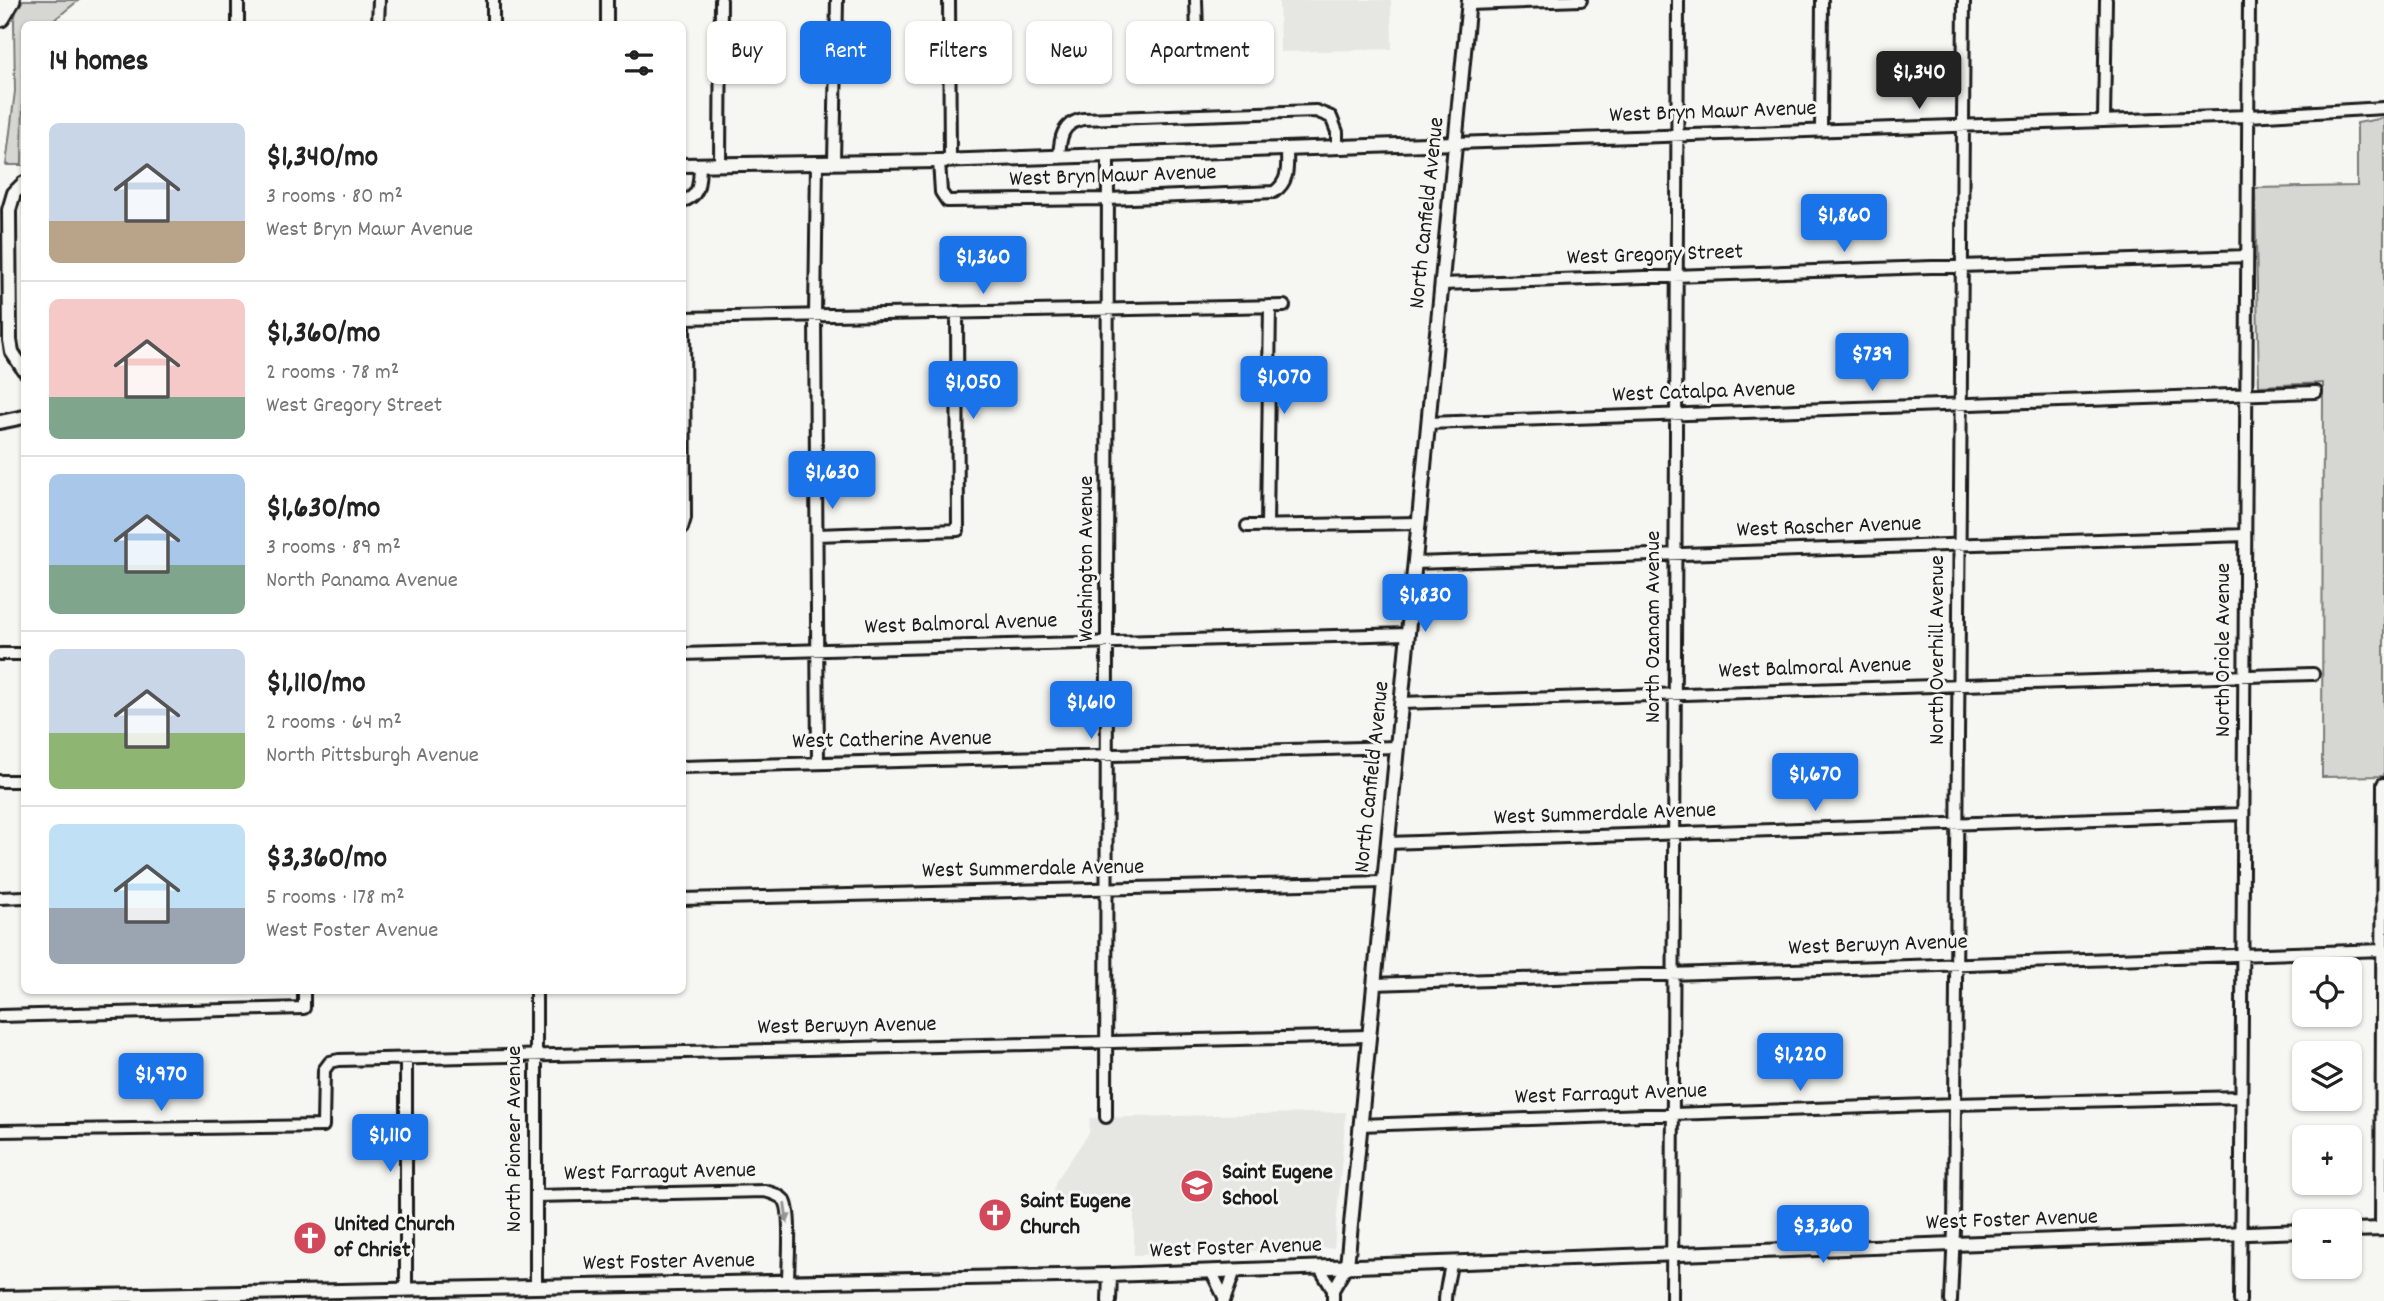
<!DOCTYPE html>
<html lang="en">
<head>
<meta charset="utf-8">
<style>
  :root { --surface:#fff; --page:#f2f2f2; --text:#222; --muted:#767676; --line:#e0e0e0; --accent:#1a73e8 }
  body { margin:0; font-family:Dekko,sans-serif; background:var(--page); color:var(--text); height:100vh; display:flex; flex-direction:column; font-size:26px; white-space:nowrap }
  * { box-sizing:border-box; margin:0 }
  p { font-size:23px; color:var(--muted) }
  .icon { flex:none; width:38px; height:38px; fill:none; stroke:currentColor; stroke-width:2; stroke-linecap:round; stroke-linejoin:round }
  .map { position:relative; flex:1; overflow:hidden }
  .panel { position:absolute; left:21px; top:21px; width:665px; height:973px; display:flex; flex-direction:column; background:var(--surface); border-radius:10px; box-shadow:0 2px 5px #0004 }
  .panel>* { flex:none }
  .banner { position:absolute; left:707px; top:21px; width:665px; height:63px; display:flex; gap:14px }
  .buttons { position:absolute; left:2292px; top:957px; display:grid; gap:14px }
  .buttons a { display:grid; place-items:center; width:70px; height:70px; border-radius:10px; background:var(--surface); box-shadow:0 2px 5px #0004; font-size:35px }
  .price { position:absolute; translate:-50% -60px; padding:0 16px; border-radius:7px; background:var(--accent); color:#fff; font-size:23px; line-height:46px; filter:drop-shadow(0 2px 4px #0008) }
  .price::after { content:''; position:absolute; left:50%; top:42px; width:21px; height:16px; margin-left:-10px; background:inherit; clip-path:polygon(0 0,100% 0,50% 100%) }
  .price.active { background:#222; color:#fff }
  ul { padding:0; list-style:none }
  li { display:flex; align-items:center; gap:21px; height:175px; padding:0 28px }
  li+li { border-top:2px solid var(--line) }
  li span { display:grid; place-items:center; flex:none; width:196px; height:140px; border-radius:10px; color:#555 }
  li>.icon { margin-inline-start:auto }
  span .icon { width:84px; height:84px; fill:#fffc; stroke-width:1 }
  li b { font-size:30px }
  h2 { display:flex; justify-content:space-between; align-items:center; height:84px; padding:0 28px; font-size:30px }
  .pill { padding:0 24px; border-radius:10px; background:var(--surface); box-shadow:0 2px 5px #0004; font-size:24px; line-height:63px }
  .pill.active { background:var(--accent); color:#fff }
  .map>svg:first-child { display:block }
</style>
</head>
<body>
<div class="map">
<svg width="2384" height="1301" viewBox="0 0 2384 1301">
  <rect width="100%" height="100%" fill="#f6f6f2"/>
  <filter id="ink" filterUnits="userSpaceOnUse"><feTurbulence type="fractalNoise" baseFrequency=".0143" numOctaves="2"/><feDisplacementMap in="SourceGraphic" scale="14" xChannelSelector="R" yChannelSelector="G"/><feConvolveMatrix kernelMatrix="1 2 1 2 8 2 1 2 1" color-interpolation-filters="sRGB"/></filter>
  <g filter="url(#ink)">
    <path fill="#e6e6e2" d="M1279 0H1391L1392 49 1280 52Z
      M1346 1112 1334 1248 1134 1255V1203L1055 1207 1054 1190 1056 1181 1089 1133 1090 1118Z"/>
    <path fill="#d6d6d2" stroke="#797977" stroke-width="2" d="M23 0H79L49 24H24L22 165H6L15 91 14 20 16 12Z
      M2384 118V776L2322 777 2323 383 2259 386 2255 188 2357 186V123Z"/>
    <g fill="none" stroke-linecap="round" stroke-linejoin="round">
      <defs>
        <path id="minor" d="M949 0 950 160
          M1196 0 1197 34
          M1469 4 1581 0
          M238 24V0
          M378 24 379 0
          M493 24V0
          M607 24V0
          M2104 120 2106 0
          M1821 129 1822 0
          M1455 143 2248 116 2384 108
          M1059 157C1060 138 1062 123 1083 119L1316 111 1331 117 1337 132V147
          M939 161 941 192 947 201 1108 199 1274 192C1290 181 1287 166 1287 149
          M817 162 815 316 818 763
          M834 162 837 0
          M720 164 721 0
          M682 201C701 197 699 181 700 165
          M1442 284 2247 256
          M682 318 1284 306
          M1428 423 2316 392
          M1247 526 1419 523
          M1267 526 1270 306
          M682 528 685 518 684 318
          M817 535 958 530 957 312
          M1415 563 2245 535
          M0 654H24
          M682 654 1408 634
          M1401 703 2313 674
          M682 767 1397 747
          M0 781H24
          M1388 843 2243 814
          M0 898 24 897
          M682 899 1384 882
          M1374 984 2384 950
          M536 990V1287
          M0 1016 304 1008V990
          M406 1059V1289
          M1106 1117 1108 155
          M1360 1125 1955 1104 2241 1097
          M0 1131 323 1126 324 1070 330 1062 339 1060 1369 1036
          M536 1196 765 1191C772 1193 780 1195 785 1201 792 1212 788 1266 788 1281
          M2381 1229 2383 784
          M1319 1267 1333 1290V1301
          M1211 1271 1224 1297
          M1333 1290 1347 1266
          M1224 1301 1235 1270
          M1445 1301C1445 1287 1450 1275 1451 1262
          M1672 1301 1678 0
          M1951 1301 1954 1230 1964 0
          M2240 1301 2249 0"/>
        <path id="tertiary" d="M682 165 939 161 1455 143
          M24 183 14 193 9 210 10 340 12 352 24 370
          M0 422 24 417
          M2350 1230 2384 1229
          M1347 1266 1469 0
          M0 1298 1110 1275 2305 1231
          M1109 1301 1110 1275"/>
        <path id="motorway" d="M0 17 10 0"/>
      </defs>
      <use href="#minor" stroke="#1c1c1c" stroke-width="16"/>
      <use href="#tertiary" stroke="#1c1c1c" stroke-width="18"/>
      <use href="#motorway" stroke="#1c1c1c" stroke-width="24"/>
      <use href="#minor" stroke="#f6f6f2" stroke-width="10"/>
      <use href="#tertiary" stroke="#f6f6f2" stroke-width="12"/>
      <use href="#motorway" stroke="#f6f6f2" stroke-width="19"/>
    </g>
    <defs><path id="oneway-solid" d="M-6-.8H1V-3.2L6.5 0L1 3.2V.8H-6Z" transform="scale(1.75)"/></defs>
    <use fill="#949492" href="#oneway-solid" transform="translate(786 1213) rotate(82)"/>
  </g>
  <defs>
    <symbol id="school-disc" viewBox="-11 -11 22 22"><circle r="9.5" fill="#d1495b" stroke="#f6f6f2"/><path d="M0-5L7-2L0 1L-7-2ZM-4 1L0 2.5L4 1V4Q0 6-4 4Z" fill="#fff"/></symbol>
    <symbol id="church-disc" viewBox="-11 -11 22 22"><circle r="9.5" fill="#d1495b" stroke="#f6f6f2"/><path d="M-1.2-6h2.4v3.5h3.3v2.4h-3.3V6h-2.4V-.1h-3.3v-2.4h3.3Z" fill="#fff"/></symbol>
  </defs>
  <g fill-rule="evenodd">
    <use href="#school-disc" x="1178" y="1167" width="38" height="38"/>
    <use href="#church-disc" x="976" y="1196" width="38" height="38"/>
    <use href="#church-disc" x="291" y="1219" width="38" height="38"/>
  </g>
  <g text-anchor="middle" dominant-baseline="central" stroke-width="6" stroke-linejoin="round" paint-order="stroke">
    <g font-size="23" fill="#1c1c1c" stroke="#f6f6f2">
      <text transform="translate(1713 113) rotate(-2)">West Bryn Mawr Avenue</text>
      <text transform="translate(1113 177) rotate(-2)">West Bryn Mawr Avenue</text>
      <text transform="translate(1428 213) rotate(-84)">North Canfield Avenue</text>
      <text transform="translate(1655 256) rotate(-2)">West Gregory Street</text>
      <text transform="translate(1704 393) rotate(-2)">West Catalpa Avenue</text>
      <text transform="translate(1829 528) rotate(-2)">West Rascher Avenue</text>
      <text transform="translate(1087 559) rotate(-90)">Washington Avenue</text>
      <text transform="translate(961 625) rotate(-2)">West Balmoral Avenue</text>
      <text transform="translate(1654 627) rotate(-90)">North Ozanam Avenue</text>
      <text transform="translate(1938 650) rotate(-90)">North Overhill Avenue</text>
      <text transform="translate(2224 650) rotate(-90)">North Oriole Avenue</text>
      <text transform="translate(1815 669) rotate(-2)">West Balmoral Avenue</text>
      <text transform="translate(892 741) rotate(-1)">West Catherine Avenue</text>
      <text transform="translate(1373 777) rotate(-84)">North Canfield Avenue</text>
      <text transform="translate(1605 815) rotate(-2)">West Summerdale Avenue</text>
      <text transform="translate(1033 870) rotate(-1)">West Summerdale Avenue</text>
      <text transform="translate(1878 946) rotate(-2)">West Berwyn Avenue</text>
      <text transform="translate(847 1027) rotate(-1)">West Berwyn Avenue</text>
      <text transform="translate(1611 1095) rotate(-2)">West Farragut Avenue</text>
      <text transform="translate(515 1139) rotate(-90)">North Pioneer Avenue</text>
      <text transform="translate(660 1173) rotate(-1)">West Farragut Avenue</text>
      <text transform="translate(2012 1221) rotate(-2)">West Foster Avenue</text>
      <text transform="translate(1236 1249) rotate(-2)">West Foster Avenue</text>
      <text transform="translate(669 1263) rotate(-1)">West Foster Avenue</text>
    </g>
    <g font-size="23" font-weight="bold" fill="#1c1c1c" stroke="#f6f6f2" text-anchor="start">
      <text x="1222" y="1173">Saint Eugene<tspan x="1222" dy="26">School</tspan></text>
      <text x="1020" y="1202">Saint Eugene<tspan x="1020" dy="26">Church</tspan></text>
      <text x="334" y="1225">United Church<tspan x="334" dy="26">of Christ</tspan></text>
    </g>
  </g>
</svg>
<div class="buttons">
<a><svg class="icon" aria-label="locate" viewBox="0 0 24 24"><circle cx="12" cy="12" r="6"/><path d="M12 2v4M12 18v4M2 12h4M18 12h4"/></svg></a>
<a><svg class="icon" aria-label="layers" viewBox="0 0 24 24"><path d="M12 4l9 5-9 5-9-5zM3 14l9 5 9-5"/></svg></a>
<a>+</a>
<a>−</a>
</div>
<b class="price active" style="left:1919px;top:111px">$1,340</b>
<b class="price" style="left:1844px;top:254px">$1,860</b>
<b class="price" style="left:983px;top:296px">$1,360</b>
<b class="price" style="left:1872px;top:393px">$739</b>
<b class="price" style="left:1284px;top:416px">$1,070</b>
<b class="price" style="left:973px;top:421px">$1,050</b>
<b class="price" style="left:832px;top:511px">$1,630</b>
<b class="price" style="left:1425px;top:634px">$1,830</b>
<b class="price" style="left:1091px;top:741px">$1,610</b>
<b class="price" style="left:1815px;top:813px">$1,670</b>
<b class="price" style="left:1800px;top:1093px">$1,220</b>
<b class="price" style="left:161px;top:1113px">$1,970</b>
<b class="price" style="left:390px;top:1174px">$1,110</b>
<b class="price" style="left:1823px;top:1265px">$3,360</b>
<div class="banner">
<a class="pill">Buy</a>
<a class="pill active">Rent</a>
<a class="pill">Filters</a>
<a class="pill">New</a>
<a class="pill">Apartment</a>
</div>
<section class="panel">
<h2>14 homes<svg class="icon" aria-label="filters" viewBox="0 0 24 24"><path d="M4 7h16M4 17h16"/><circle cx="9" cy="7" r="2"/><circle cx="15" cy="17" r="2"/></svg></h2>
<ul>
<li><span style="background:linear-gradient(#c9d6e8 70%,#b9a48a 0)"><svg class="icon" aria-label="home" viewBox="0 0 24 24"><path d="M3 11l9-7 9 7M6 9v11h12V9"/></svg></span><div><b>$1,340/mo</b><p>3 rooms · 80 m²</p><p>West Bryn Mawr Avenue</p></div></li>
<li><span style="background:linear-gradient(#f6c9c9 70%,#7fa58c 0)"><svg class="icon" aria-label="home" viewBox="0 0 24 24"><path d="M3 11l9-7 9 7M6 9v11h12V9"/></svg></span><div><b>$1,360/mo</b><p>2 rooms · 78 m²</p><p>West Gregory Street</p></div></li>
<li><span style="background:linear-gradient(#a9c7e8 65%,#7fa58c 0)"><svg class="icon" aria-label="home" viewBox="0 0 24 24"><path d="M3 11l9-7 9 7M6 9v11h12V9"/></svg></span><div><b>$1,630/mo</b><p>3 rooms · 89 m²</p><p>North Panama Avenue</p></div></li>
<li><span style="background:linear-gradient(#c9d6e8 60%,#8fb573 0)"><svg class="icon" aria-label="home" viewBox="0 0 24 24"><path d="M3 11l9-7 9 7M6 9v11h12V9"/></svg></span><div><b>$1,110/mo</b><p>2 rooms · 64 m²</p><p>North Pittsburgh Avenue</p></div></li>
<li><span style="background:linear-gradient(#bfe0f5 60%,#9aa5b1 0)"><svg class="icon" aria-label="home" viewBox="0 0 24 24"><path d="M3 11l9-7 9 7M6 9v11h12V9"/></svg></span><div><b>$3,360/mo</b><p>5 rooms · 178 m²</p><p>West Foster Avenue</p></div></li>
</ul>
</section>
</div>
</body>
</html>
